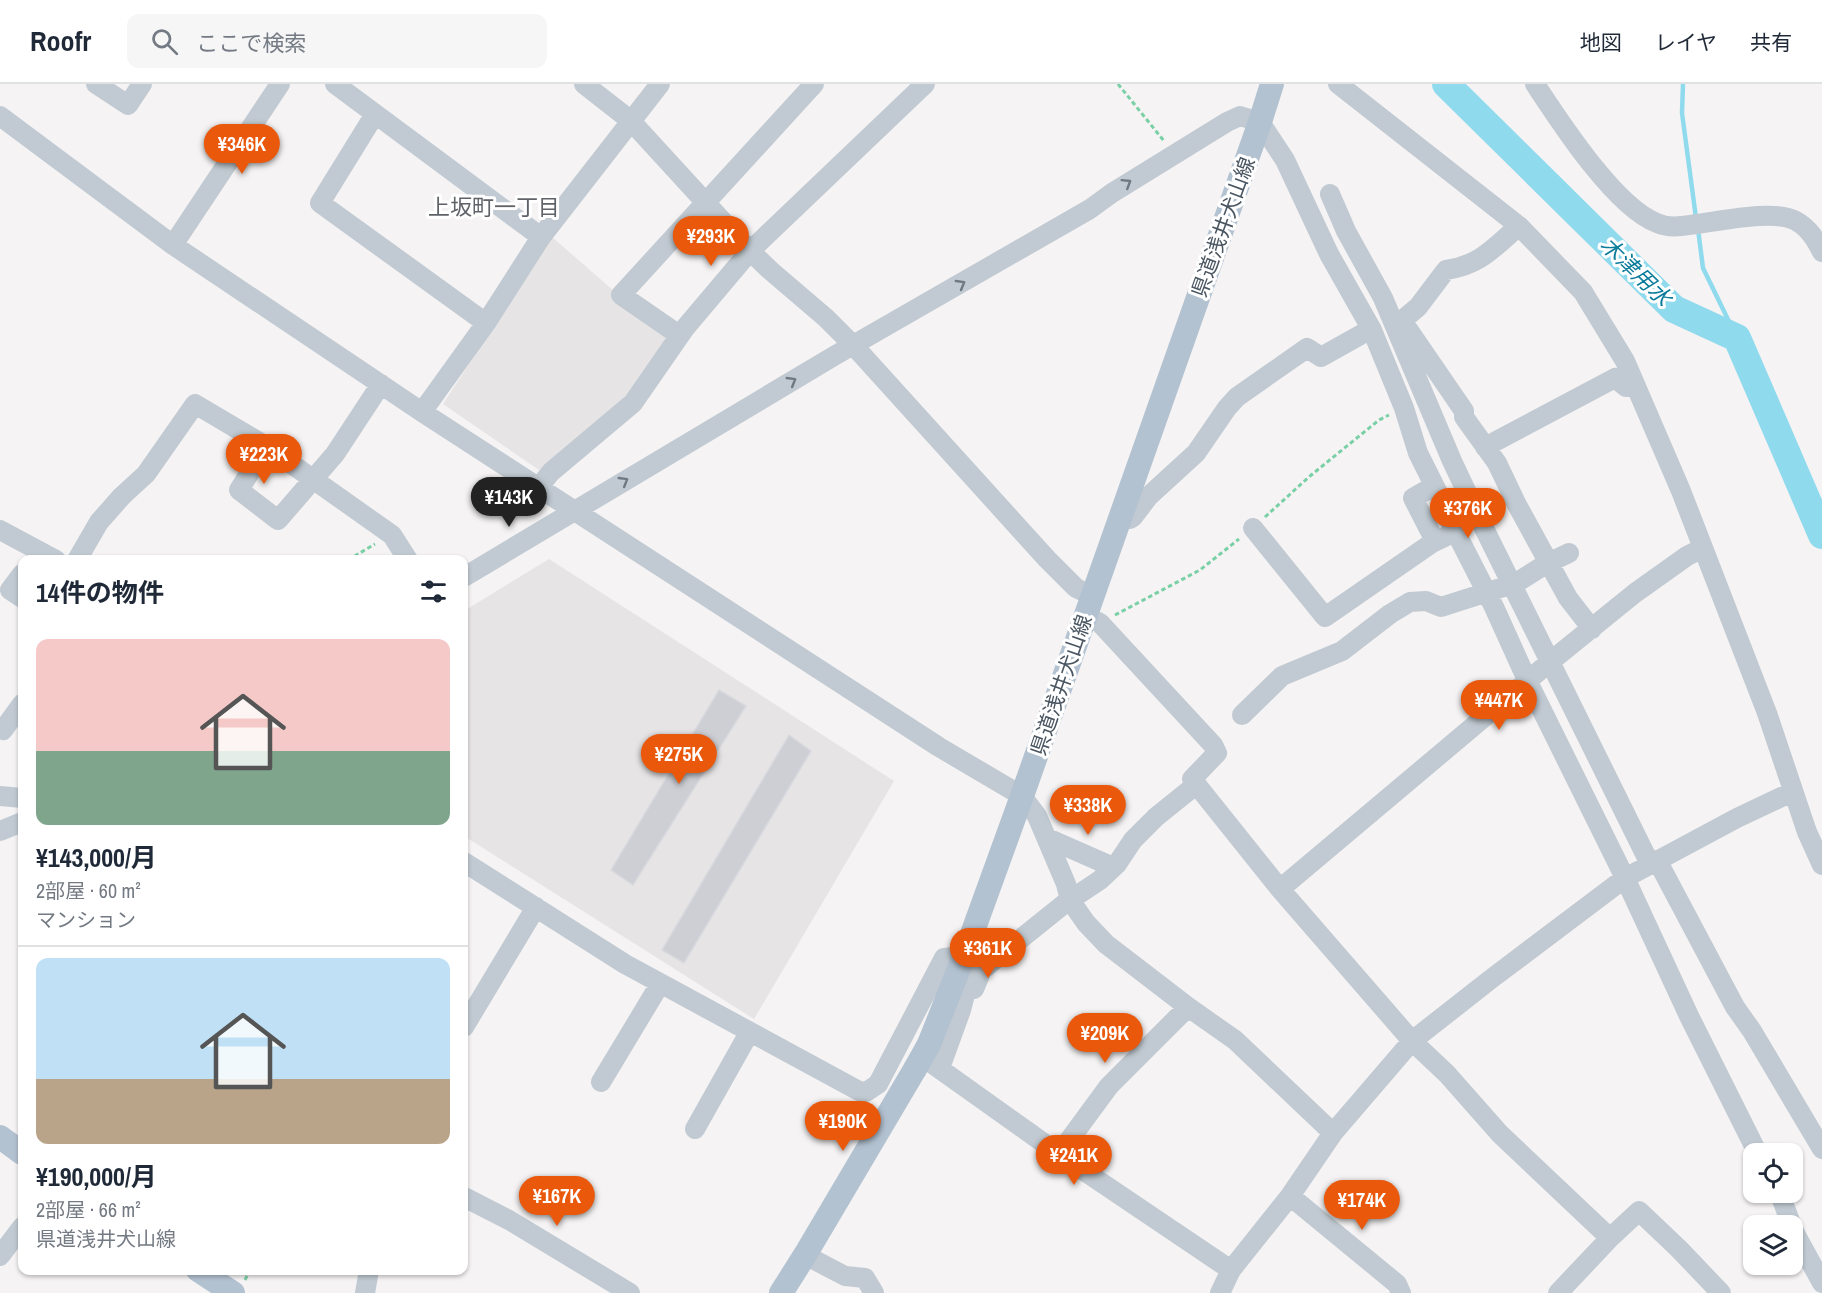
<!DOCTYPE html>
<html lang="ja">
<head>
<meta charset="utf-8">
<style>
  :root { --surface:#fff; --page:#f6f6f7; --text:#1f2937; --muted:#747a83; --line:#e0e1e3; --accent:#ea580c }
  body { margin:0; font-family:"Archivo Narrow","Noto Sans JP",sans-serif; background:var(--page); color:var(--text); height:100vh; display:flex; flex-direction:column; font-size:22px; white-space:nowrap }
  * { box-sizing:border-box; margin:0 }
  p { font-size:20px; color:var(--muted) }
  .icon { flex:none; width:33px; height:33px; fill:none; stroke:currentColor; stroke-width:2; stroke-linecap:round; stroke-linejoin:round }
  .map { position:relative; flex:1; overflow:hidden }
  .details { position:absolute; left:18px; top:471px; width:450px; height:720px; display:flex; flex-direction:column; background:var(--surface); border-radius:12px; box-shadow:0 2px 4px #0004 }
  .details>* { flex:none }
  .buttons { position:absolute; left:1743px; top:1059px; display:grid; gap:12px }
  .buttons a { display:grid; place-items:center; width:60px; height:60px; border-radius:12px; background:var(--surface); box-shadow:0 2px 4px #0004; font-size:30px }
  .price { position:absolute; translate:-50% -51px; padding:0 14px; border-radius:21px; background:var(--accent); color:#fff; font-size:20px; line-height:39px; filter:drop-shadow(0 2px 3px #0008) }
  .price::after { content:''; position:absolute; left:50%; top:36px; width:18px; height:14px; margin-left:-9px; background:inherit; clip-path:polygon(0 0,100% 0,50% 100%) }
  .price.active { background:#222; color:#fff }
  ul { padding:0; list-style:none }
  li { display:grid; align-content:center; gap:12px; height:318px; padding:0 18px }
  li+li { border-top:2px solid var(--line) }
  li span { display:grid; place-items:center; height:186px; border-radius:12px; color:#555 }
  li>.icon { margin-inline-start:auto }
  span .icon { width:108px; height:108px; fill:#fffc; stroke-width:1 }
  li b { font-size:26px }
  h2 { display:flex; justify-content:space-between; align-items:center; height:72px; padding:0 18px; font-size:26px }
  header { display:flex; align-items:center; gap:36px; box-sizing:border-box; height:84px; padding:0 30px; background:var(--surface); border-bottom:2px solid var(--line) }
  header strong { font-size:28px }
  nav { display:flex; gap:33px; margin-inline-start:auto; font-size:21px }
  .search { width:420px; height:54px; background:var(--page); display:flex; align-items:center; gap:15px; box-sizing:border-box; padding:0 21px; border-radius:12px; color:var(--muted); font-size:22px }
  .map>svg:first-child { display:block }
</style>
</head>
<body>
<header>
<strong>Roofr</strong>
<div class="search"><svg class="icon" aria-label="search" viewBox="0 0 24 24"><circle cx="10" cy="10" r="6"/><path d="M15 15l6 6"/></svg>ここで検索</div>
<nav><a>地図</a><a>レイヤ</a><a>共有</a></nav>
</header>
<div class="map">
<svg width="1822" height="1209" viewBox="0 0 1822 1209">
  <rect width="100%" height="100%" fill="#f5f3f3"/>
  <path fill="#e6e4e5" d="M552 153 669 255 624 322 539 386 443 320Z
    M549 475 894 697 754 935 464 752V527Z"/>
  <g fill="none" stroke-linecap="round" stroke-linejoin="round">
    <path stroke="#90daee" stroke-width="4.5" d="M1683 0 1682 29 1696 134
      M1698 145 1703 184 1737 254"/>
    <path stroke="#90daee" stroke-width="28" d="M1446 0 1674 225 1737 254 1822 451"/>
  </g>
  <path fill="#cdcfd5" stroke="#d7d9de" stroke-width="1.5" d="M719 606 746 622 633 801 611 786Z
    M789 651 811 667 684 879 662 866Z"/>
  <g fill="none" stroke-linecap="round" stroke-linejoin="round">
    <path stroke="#7ad0a6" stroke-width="3" stroke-dasharray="4.5 3" stroke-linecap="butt" d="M1118 0 1164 57
      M1265 433 1310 392 1379 336 1389 331
      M348 476 375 460
      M1115 531 1200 486 1239 455
      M245 1196 250 1186"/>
    <path stroke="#c1cad2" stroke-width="20" d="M96 0 128 21 142 0
      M335 0 541 153
      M584 0 630 36 750 167 771 187 826 234 854 262 1047 475 1076 504 1091 511
      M1338 0 1519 142 1583 208 1625 277 1681 407 1767 629 1807 748 1822 781
      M1535 0C1560 38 1615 123 1657 139 1670 145 1683 142 1697 140 1721 137 1776 125 1796 137 1809 144 1816 156 1822 168
      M375 30 320 119 486 239
      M0 32 173 161 422 328 939 663 1022 712 1037 732 1066 800 1070 816 1086 839 1106 860 1188 923 1235 956 1333 1049
      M1330 110 1346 147 1383 214 1452 377 1478 432 1650 780
      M173 161 280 0
      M1405 241V234L1418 223 1446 186C1481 181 1494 163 1519 142
      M1396 245 1405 241 1464 327V333L1497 379 1516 419 1568 514 1592 545
      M679 251 621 211 814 0
      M381 300 335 370 278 436 239 406 266 362 392 451 408 476
      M422 328 486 239 541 153 660 0
      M1485 363 1615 294 1626 303 1636 302
      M1434 402 1413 414 1435 457
      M538 404 551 388 633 319 685 244 750 167 925 0
      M1120 430 1130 435 1133 433 1149 412 1196 369 1227 324 1237 313 1307 264 1321 273 1371 245
      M1253 444 1325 533 1432 459 1455 448
      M0 446 56 476
      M77 476 99 438 122 412 146 390 195 320 266 362
      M22 490 10 506 22 514
      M464 493 834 272 1090 125 1112 109 1227 38 1240 32 1260 38 1285 76 1329 170 1372 246 1404 324 1418 369 1442 417 1445 427 1494 523 1528 598 1625 794 1689 932 1758 1070
      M1085 531 1100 539 1213 661 1217 669 1192 695 1280 805 1412 957 1447 990 1500 1050 1610 1154 1639 1127 1679 1165 1721 1209
      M1242 631 1282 592 1342 567 1390 530 1410 518 1426 517 1441 523 1516 499 1546 480 1569 469
      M0 645 3 646 22 620
      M0 712 22 714
      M0 747 22 738
      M1047 754 1113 783
      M1657 776 1735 923 1752 947 1822 1065
      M464 778 625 880 859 1007 866 1008 878 1000 944 874 964 872 972 884 961 926 940 984
      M1280 805 1551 577 1635 509 1687 472 1703 464
      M974 905 982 886 1064 820 1100 796 1117 780 1133 756 1156 733 1197 700
      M464 943 536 823
      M930 978 1059 1070 1231 1186
      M601 998 660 900
      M695 1045 749 949
      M1059 1070 1109 1002 1188 923
      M1779 1108 1792 1142
      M1290 1112 1397 1200 1401 1209
      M464 1113 509 1136 630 1209
      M1792 1144 1822 1199
      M805 1171 845 1192 865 1194 874 1209
      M0 1172 22 1143
      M365 1209 369 1186
      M1220 1209 1231 1186 1290 1112 1333 1049 1412 957 1491 895 1625 794 1737 734 1792 708
      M1558 1209 1610 1154"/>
    <path stroke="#b3c2d1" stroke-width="24" d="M929 960 964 872 1022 712 1260 38 1272 0
      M0 1053 22 1069
      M198 1186 233 1209
      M781 1209 805 1171 915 985"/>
    <path stroke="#b3c2d1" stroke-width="24" d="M915 985 929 960"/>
  </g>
  <defs><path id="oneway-chevron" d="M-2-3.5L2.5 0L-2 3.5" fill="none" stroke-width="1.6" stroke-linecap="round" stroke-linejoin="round" transform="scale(1.5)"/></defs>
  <g stroke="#6e7983">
    <use href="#oneway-chevron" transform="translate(1127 99) rotate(-32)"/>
    <use href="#oneway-chevron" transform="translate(961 200) rotate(-30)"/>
    <use href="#oneway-chevron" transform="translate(792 297) rotate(-31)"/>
    <use href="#oneway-chevron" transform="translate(624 397) rotate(-31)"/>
  </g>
  <g text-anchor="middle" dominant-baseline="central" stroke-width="6" stroke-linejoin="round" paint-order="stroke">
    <g font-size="21" fill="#4a5661" stroke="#fff">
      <text transform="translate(1223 143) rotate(-70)">県道浅井犬山線</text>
      <text transform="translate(1061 601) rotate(-71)">県道浅井犬山線</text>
    </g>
    <g font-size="22" fill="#5f6368" stroke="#fff">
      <text x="494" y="123">上坂町一丁目</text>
    </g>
    <g font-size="22" font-style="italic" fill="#0c7c9b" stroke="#fff">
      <text transform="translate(1636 187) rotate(44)">木津用水</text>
    </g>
  </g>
</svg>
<div class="buttons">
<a><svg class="icon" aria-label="locate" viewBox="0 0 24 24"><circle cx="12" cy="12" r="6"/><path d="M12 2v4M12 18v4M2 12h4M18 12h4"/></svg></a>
<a><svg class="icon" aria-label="layers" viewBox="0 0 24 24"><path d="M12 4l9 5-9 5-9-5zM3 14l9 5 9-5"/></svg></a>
</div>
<b class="price" style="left:242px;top:91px">¥346K</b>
<b class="price" style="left:711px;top:183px">¥293K</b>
<b class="price" style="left:264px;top:401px">¥223K</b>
<b class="price active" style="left:509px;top:444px">¥143K</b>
<b class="price" style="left:1468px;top:455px">¥376K</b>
<b class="price" style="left:1499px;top:647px">¥447K</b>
<b class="price" style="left:679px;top:701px">¥275K</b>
<b class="price" style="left:1088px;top:752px">¥338K</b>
<b class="price" style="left:988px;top:895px">¥361K</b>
<b class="price" style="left:1105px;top:980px">¥209K</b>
<b class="price" style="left:843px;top:1068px">¥190K</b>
<b class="price" style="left:1074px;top:1102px">¥241K</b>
<b class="price" style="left:557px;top:1143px">¥167K</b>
<b class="price" style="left:1362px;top:1147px">¥174K</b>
<section class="details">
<h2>14件の物件<svg class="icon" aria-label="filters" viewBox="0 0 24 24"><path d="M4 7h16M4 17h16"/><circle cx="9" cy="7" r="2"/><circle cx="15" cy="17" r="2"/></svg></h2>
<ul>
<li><span style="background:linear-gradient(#f6c9c9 60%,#7fa58c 0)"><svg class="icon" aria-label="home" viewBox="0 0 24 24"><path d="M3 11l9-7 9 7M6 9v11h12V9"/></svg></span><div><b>¥143,000/月</b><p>2部屋 · 60 m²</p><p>マンション</p></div></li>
<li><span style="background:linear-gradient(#bfe0f5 65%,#b9a48a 0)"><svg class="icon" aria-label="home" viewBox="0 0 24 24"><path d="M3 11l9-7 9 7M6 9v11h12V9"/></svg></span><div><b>¥190,000/月</b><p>2部屋 · 66 m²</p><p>県道浅井犬山線</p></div></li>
</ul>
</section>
</div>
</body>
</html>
